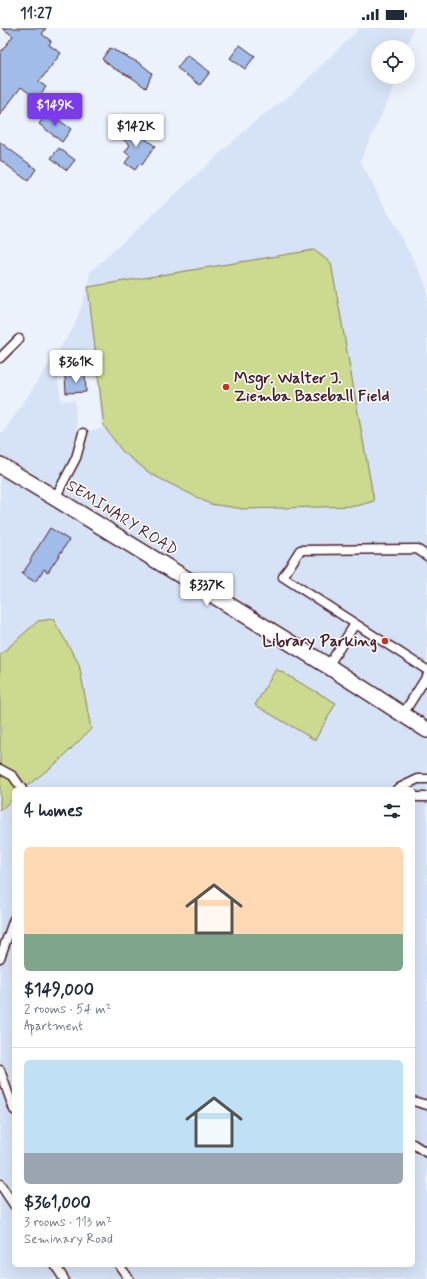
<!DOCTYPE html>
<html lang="en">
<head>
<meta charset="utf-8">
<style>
  :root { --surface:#fff; --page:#f2f2f3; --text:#1f2937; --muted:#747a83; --line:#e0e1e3; --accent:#7c3aed }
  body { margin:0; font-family:Mynerve,sans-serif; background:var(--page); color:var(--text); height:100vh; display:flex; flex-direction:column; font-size:15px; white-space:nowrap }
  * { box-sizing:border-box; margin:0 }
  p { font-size:13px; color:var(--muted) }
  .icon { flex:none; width:22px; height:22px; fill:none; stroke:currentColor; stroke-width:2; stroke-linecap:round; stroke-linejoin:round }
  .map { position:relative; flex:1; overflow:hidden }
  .drawer { position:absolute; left:12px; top:759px; width:403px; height:480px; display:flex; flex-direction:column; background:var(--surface); border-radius:6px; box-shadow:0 4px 16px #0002 }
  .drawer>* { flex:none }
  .tools { position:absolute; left:371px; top:12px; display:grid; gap:8px }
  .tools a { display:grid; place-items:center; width:44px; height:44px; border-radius:50%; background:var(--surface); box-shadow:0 4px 16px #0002; font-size:20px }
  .price { position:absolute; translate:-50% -34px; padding:0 9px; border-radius:4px; background:#fff; color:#222; font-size:13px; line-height:26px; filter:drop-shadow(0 1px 2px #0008) }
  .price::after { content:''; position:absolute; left:50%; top:24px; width:12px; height:9px; margin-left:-6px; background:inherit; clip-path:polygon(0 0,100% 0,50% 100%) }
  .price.selected { background:var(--accent); color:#fff }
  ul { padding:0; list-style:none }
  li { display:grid; align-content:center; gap:8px; height:212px; padding:0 12px }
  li+li { border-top:1px solid var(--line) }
  li span { display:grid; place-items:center; height:124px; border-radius:6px; color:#555 }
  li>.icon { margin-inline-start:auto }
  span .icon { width:72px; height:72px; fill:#fffc; stroke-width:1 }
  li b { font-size:17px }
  h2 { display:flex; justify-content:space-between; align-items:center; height:48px; padding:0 12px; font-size:17px }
  .status { display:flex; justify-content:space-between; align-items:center; height:28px; padding:0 20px; background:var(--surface); direction:ltr }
  .status svg { height:11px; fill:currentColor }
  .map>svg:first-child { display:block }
</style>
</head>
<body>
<div class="status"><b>11:27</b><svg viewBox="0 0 49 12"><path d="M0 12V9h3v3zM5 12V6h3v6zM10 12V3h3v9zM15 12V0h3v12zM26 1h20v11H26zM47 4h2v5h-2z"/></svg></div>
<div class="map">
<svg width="427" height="1251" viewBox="0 0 427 1251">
  <rect width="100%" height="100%" fill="#ecf2fb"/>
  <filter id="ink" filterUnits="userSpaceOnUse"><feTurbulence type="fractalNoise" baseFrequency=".025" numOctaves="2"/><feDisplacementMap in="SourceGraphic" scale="8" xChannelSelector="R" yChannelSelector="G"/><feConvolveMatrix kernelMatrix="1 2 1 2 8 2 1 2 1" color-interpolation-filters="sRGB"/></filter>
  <g filter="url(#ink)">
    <path fill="#d6e2f6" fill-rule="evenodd" d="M360 0H413L407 19H378V49H399L360 133 423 250 427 261V1251H0V404L3 405 74 299 88 259 90 244 253 95 293 65ZM94 321 102 401 77 403 75 372 61 373 56 334 67 324ZM14 761H413V1237H14Z"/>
    <path fill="#cbda8e" stroke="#8a7c5c" d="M314 222 331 235 374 473 357 478 244 481 210 476 151 446 122 423 104 398 88 259Z
      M53 591 79 636 91 701 59 733 23 761H14V769L0 783V627L38 593Z
      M276 641 336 675 315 712 255 677Z"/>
    <path fill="#a1bce9" stroke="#4a1f2b" d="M2 0H46L42 6 51 13 49 17 61 25 39 54 46 59 37 71 21 59 0 87V25L13 8Z
      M240 17 255 28 245 41 230 30Z
      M110 20 141 36 152 45 146 60 131 49 113 40 102 31Z
      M187 27 210 44 200 57 177 40Z
      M48 84 71 101 62 114 39 96Z
      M128 98 155 118 142 137 140 135 135 142 125 135 130 128 125 124 130 117 120 109Z
      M0 114 36 141 28 153 0 132Z
      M59 120 75 132 67 142 51 130Z
      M85 346 86 364 66 365 65 348Z
      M50 500 69 512 48 544 44 541 35 554 22 546 31 533 30 532Z"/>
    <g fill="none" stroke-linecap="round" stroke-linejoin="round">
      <defs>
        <path id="service" d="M0 330 19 311
          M55 470 76 430 83 405
          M427 528 417 521 300 522 283 549 427 642
          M328 638 355 596
          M403 686 427 648
          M0 741 13 748 22 761
          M397 761 418 751H427
          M413 767 417 769H427
          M0 930 14 891
          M0 1042 14 1082
          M413 1073 427 1077
          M413 1116 427 1125
          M0 1156 14 1177
          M55 1237 64 1251
          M119 1237 129 1251"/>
        <path id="minor" d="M0 437 55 470 328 638 427 702"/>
      </defs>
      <use href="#service" stroke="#4a1f2b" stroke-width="11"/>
      <use href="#minor" stroke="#4a1f2b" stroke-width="18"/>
      <use href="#service" stroke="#fff" stroke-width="8"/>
      <use href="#minor" stroke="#fff" stroke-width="15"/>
    </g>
  </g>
  <g fill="#c8321e" stroke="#fff" stroke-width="1.5">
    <circle cx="226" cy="359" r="4"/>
    <circle cx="385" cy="613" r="4"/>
  </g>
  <g text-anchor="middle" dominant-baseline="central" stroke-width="3" stroke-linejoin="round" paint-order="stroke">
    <g font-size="16" font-weight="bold" fill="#4a1f2b" stroke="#fff" text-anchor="start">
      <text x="234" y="350">Msgr. Walter J.<tspan x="234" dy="18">Ziemba Baseball Field</tspan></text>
      <text x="377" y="613" text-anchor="end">Library Parking</text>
    </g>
    <g font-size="16" fill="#4a1f2b" stroke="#fff">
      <text transform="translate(122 490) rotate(32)">SEMINARY ROAD</text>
    </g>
  </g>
</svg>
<div class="tools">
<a><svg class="icon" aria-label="locate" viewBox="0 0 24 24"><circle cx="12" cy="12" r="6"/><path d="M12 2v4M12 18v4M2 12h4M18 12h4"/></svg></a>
</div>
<b class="price selected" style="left:55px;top:99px">$149K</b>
<b class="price" style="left:136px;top:120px">$142K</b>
<b class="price" style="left:76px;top:356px">$361K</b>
<b class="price" style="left:207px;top:579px">$337K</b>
<section class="drawer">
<h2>4 homes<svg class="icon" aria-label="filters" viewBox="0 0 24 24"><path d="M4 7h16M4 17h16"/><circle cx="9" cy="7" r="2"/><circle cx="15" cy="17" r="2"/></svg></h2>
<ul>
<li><span style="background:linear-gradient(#ffd9b3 70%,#7fa58c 0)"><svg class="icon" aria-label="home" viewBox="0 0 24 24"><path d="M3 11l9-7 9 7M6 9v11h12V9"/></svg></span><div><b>$149,000</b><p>2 rooms · 54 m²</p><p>Apartment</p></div></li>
<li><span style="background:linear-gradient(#bfe0f5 75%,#9aa5b1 0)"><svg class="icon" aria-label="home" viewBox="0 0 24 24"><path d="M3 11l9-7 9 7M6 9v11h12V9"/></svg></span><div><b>$361,000</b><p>3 rooms · 113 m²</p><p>Seminary Road</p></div></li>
</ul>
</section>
</div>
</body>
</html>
